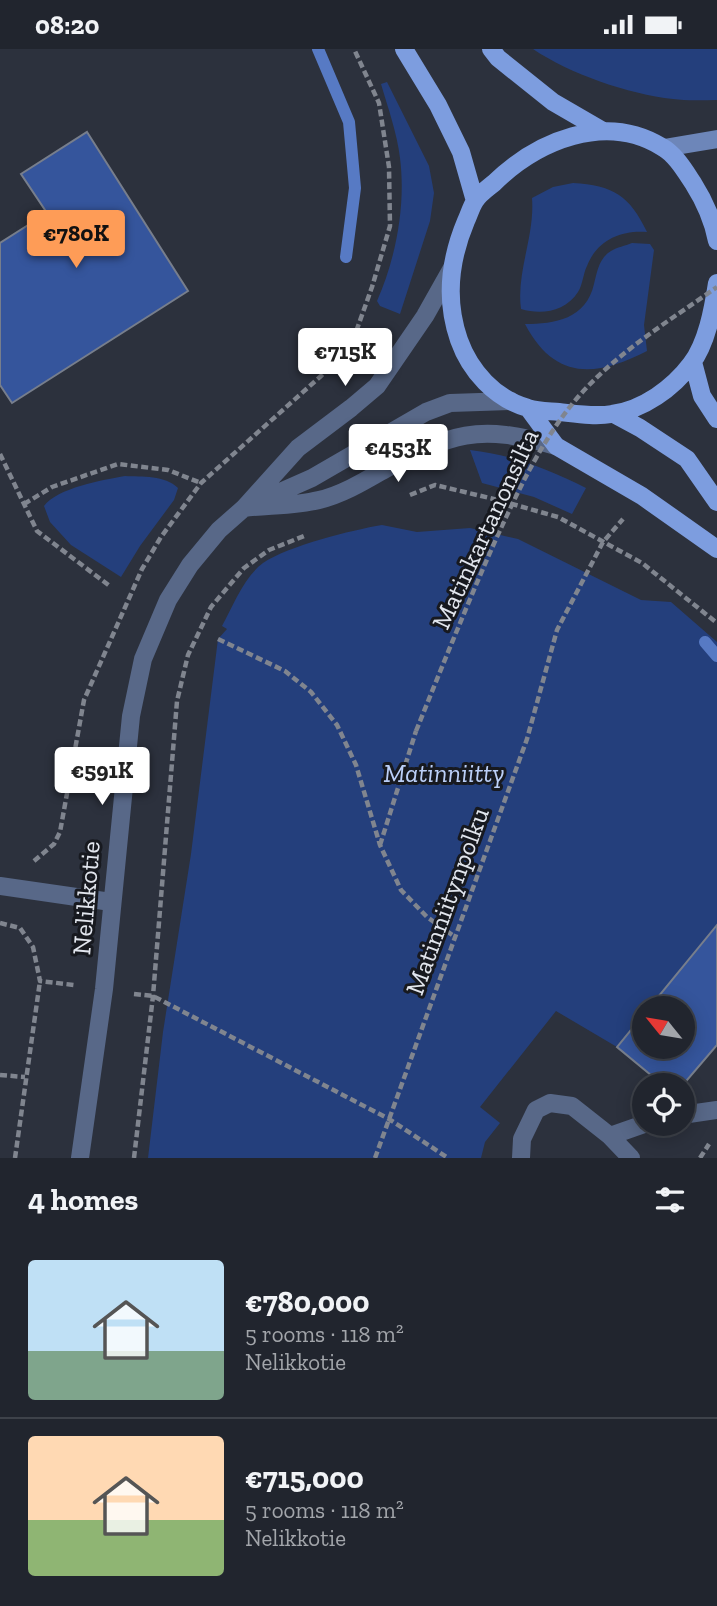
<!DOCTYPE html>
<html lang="en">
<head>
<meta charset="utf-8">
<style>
  :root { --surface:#21252e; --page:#292d36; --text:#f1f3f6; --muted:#a2a5aa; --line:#3e424a; --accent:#fe9c57 }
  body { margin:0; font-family:"Zilla Slab",serif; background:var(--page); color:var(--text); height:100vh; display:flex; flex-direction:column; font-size:26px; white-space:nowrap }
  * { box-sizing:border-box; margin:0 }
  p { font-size:23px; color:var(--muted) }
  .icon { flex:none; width:38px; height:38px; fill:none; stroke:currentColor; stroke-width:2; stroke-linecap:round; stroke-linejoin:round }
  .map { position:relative; height:1109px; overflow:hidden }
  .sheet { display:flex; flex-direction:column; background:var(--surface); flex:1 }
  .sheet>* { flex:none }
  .needle { width:46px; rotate:300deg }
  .buttons { position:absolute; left:632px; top:947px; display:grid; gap:14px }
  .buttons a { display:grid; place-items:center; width:63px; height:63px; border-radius:50%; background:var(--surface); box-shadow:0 4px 18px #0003,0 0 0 2px var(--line); font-size:35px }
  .price { position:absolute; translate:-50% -60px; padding:0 16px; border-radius:7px; background:#fff; color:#222; font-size:23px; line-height:46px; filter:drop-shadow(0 2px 4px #0008) }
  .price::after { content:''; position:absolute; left:50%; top:42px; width:21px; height:16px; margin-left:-10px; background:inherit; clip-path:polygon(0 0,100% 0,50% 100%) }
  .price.on { background:var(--accent); color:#111 }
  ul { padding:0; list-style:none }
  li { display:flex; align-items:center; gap:21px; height:175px; padding:0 28px }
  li+li { border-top:2px solid var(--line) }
  li span { display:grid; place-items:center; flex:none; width:196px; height:140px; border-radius:7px; color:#555 }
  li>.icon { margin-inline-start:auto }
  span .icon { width:84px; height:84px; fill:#fffc; stroke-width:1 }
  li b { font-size:30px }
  h2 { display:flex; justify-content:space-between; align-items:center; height:84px; padding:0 28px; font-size:30px }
  .status { display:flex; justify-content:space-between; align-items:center; height:49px; padding:0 35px; background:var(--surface); direction:ltr }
  .status svg { height:19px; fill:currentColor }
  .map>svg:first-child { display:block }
</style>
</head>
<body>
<div class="status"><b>08:20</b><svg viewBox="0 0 49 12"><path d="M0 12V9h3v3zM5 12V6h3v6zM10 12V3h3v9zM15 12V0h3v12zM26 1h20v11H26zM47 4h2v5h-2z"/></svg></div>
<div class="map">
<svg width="717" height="1109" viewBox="0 0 717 1109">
  <rect width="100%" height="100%" fill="#2c313d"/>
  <path fill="#243f7c" d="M533 0H717V51C703 51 687 52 673 50 628 45 570 25 533 0Z
    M387 33 429 117 434 144 430 172 400 265 380 257 377 252C396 209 406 156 400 109 397 84 388 59 381 35Z
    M573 134C613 136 630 147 647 183 621 181 597 191 587 217 583 225 583 235 578 243 565 263 541 266 521 260 516 223 535 187 532 149L553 138Z
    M632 194 650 195 654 201 644 276 647 302C596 328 555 332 525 275 555 275 586 270 594 235 597 223 599 209 611 202 617 198 625 197 632 194Z
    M470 401C514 406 547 420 586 439L572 465 534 448 482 434Z
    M125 427C142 428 165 426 178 439L174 451 140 497 121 528 71 496 50 473 44 457C57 439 103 431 125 427Z
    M382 476 417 483 470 479 518 490 641 551 671 553 717 593V908L649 959H644V965L617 998 556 962 480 1058 500 1074 485 1093 481 1109H148L163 983 191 805 218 590 227 580 222 577C233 557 244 528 263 514 288 497 352 481 382 476Z"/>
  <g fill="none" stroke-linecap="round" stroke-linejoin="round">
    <path stroke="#577ac4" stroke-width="12" d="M318 0 349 73 355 139 346 208
      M705 593 717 607"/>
  </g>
  <path fill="#35559c" stroke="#777e8c" stroke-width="2" d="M87 83 188 242 12 354 0 336V194L47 164 21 125Z
    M717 876V996L682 1037 663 1036 617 998 644 965V998H682V959H649Z"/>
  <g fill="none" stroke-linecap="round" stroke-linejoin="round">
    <path stroke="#80858f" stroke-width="4.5" stroke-dasharray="7 3.5" stroke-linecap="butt" d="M352 294 360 308
      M0 405 37 482 111 538
      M410 446 435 436 498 451 558 468 642 514 717 574
      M24 455 52 438 118 415 168 421 201 434
      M218 590 285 622 311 643 337 676 356 716 380 796 401 841 427 868 455 888
      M380 796 416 682
      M34 812 54 795 60 783 84 651 142 520 161 488 201 434 321 327 352 294 372 238 390 177 389 118 379 54 354 0
      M0 874 20 879 33 898 40 932 74 936
      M134 945 153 947 389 1070 448 1109
      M0 1026 25 1028
      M15 1109 40 932
      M134 1109 153 947 177 652 188 606 211 558 244 519 269 501 304 487
      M375 1109 527 690 557 581 603 493 623 470
      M700 1109 709 1095"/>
    <path stroke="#586888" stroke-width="18" d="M682 1066 717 1061
      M610 1087 647 1074
      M521 1109 522 1090 536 1061 550 1054 572 1057 610 1087 631 1109"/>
    <path stroke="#586888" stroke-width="18" d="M260 452 312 429 426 363 450 354 511 352
      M244 459C268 456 295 457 319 451 341 446 363 433 382 422 452 384 477 374 556 397
      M0 837 111 853
      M80 1109 104 940 131 667 143 610 168 551 190 516 219 481 244 459 298 399 351 359 377 337 425 267 452 219"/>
    <path stroke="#6d86b9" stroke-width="18" d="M664 99 717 90"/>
    <path stroke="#7d9ddf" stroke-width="18" d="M404 0 438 56 461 103 475 152
      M491 0 498 9 553 53 603 82
      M717 192C713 171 705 153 693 134 685 122 675 105 662 98 605 63 537 92 494 134 488 139 479 145 475 152 471 158 469 166 466 172 450 210 445 251 459 291 470 322 495 350 528 359 538 362 549 362 559 363 577 365 595 368 612 365 643 361 673 339 691 315 707 294 713 260 717 234
      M693 313 702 347 717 370
      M528 359 556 397 642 447 717 500
      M614 365 640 379 687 410 717 453"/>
    <path stroke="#80858f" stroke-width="4.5" stroke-dasharray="7 3.5" stroke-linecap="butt" d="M416 682C442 618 468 553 496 490 517 444 538 399 569 359 608 309 666 274 717 238"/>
  </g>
  <g text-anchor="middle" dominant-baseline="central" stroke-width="6" stroke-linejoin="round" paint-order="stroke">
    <g font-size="26" fill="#e2e6ee" stroke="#17191f">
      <text transform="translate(485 480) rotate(-65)">Matinkartanonsilta</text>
      <text transform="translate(86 849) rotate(-85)">Nelikkotie</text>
      <text transform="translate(447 852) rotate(-70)">Matinniitynpolku</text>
    </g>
    <g font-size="26" font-style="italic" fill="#bbcff8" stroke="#17191f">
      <text x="444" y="724">Matinniitty</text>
    </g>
  </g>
</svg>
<div class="buttons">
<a><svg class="needle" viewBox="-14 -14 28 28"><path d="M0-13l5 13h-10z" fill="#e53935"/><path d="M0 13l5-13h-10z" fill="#a2a5aa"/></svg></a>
<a><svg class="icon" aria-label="locate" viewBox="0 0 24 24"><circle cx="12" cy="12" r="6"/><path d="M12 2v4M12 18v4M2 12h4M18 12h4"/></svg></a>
</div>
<b class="price on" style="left:76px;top:221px">€780K</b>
<b class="price" style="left:345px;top:339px">€715K</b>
<b class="price" style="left:398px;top:435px">€453K</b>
<b class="price" style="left:102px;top:758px">€591K</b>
</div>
<section class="sheet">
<h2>4 homes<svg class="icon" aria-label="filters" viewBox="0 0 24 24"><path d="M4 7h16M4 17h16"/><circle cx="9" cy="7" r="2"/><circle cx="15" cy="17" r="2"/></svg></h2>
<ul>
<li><span style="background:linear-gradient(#bfe0f5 65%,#7fa58c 0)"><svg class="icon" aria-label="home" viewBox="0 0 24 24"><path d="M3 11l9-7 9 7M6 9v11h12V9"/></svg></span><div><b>€780,000</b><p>5 rooms · 118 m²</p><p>Nelikkotie</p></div></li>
<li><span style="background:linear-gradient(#ffd9b3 60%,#8fb573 0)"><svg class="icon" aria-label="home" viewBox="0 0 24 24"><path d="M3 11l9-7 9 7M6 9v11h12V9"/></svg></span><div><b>€715,000</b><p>5 rooms · 118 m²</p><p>Nelikkotie</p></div></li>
</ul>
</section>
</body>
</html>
